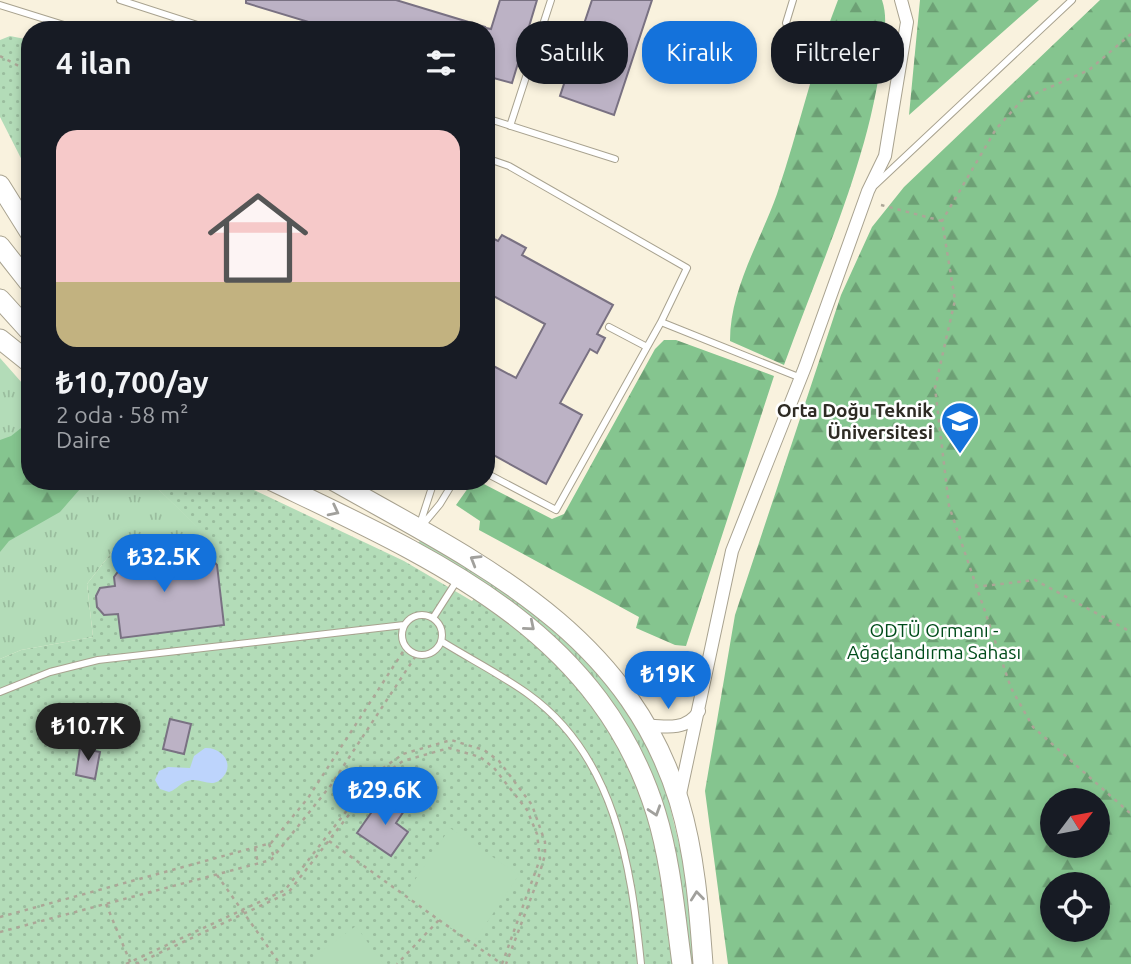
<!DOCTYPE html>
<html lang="tr">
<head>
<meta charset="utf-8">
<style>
  :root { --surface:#171b24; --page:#242831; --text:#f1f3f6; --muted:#9ea1a6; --line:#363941; --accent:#1472db }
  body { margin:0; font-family:Ubuntu,sans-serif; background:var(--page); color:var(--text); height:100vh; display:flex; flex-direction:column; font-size:26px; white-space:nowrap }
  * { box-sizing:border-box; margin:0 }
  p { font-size:23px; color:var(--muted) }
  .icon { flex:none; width:38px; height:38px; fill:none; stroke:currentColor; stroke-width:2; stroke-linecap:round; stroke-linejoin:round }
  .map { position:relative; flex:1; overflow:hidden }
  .sheet { position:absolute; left:21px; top:21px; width:474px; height:469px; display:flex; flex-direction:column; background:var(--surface); border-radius:28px; box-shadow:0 4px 10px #0003 }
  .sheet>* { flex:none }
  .banner { position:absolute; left:516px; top:21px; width:509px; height:63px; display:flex; gap:14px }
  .needle { width:46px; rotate:58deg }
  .buttons { position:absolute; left:1040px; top:788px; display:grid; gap:14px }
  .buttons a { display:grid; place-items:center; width:70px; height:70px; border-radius:50%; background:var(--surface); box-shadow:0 4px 10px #0003; font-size:35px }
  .price { position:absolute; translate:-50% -60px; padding:0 16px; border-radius:24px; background:var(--accent); color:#fff; font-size:23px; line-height:46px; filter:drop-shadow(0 2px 4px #0008) }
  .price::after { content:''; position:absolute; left:50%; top:42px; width:21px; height:16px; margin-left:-10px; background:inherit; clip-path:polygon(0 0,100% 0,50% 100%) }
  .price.current { background:#222; color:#fff }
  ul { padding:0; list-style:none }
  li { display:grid; align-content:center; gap:14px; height:371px; padding:0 35px }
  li+li { border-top:2px solid var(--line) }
  li span { display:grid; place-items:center; height:217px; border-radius:21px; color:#555 }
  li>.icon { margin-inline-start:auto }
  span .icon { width:126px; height:126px; fill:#fffc; stroke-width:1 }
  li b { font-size:30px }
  h2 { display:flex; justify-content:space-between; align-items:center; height:84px; padding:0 35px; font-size:30px }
  .pill { padding:0 24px; border-radius:28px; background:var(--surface); box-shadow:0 4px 10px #0003; font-size:24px; line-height:63px }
  .pill.current { background:var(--accent); color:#fff }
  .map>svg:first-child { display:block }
</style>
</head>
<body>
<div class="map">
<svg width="1131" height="964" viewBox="0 0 1131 964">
  <defs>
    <pattern id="grass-tufts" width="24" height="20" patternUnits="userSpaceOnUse" patternTransform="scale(1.75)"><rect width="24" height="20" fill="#b3dcb8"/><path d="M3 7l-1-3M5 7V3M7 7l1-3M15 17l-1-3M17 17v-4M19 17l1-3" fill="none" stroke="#9abd9e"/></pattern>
    <pattern id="forest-firs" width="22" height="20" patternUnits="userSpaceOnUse" patternTransform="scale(1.75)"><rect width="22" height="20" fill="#85c58f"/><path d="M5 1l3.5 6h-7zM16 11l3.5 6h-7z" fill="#6da075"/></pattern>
    <pattern id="park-dots" width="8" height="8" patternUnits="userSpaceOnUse" patternTransform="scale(1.75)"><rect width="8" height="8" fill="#b3dcb8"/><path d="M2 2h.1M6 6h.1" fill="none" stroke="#9abd9e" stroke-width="1.8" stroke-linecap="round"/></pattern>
  </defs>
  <rect width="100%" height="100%" fill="#f9f2de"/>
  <path fill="url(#grass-tufts)" d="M0 358 30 392V481H150L208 537 115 548 87 584 93 637 21 650 0 659Z
    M421 540 514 594 603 676 648 745 667 794 683 861 696 964H688L594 679 526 613 417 544Z"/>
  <path fill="url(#forest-firs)" fill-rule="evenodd" d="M838 0H882C888 18 884 34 882 53 870 159 820 265 784 365L730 341C730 289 760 242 777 194 799 130 813 63 838 0Z
    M920 0H1039L909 115Z
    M1100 0H1131V964H728L705 791 735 615 841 295 872 227 904 187ZM1052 800H1097V845H1052ZM1052 884H1097V929H1052Z
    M664 340H676L774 376 686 646 675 645 636 628 639 617 479 530 480 521 456 505 473 481H478L552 519 564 514 655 349Z
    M30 421V481H87L60 512 9 541 0 552V440L11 436Z"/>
  <path fill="url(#park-dots)" d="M10 36 30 40V176L0 117V40Z
    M150 481H235L404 561 472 601 481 591 541 635 641 773 682 964H0V659L21 650 93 637 87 584 115 548 207 537Z"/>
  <path fill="#b3dcb8" d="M450 828 519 875 473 943 404 896Z
    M356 926 383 964H312L309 960Z"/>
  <path fill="#bdd4fc" d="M205 748C221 747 235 763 223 777 213 789 203 779 192 780 181 781 178 789 169 792L160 789 155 780 159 771 168 767 190 768 194 756Z"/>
  <path fill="#bcb2c5" stroke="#797182" stroke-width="2" d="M246 0H396L485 27 484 30H335L246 3Z
    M500 0H537L512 83 486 76V28L491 29Z
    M592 0H652L614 115 560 96Z
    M486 235 498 241 502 235 526 248 522 255 613 305 597 334 605 338 597 353 590 349 560 403 582 415 546 484 486 451V362L516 378 545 324 486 292Z
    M195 550 208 555 217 565 224 625 121 638 118 614 104 615 97 607 96 596 100 588 115 586 114 577 128 558Z
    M170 719 191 724 184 754 163 749Z
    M80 748 100 752 95 779 76 775Z
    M396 797 408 805 396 823 408 832 391 856 357 833 378 803 387 809Z"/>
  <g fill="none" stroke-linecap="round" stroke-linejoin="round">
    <defs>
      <path id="lane" d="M120 0 213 30
        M0 5 80 30
        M786 23 793 0
        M486 118 615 159
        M510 126 551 0
        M486 158 509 166 687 268 661 322 801 378
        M875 185 1072 0
        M609 327 647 347
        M486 473 556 510 661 322
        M420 524 434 481
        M420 528 440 504 454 481
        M402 635a20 20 0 1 1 40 0a20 20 0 1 1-40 0Z
        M433 618 458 579
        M441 641C470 659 500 674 528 694 615 756 631 865 641 964
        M0 692 50 672 98 660 404 625"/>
      <path id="street" d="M645 725C665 727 687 731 699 711
        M679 799 732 551 805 367 868 191 885 156 907 22 901 0"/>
      <path id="primary" d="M0 185 30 233
        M0 246 30 284
        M0 299 30 332
        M0 339 30 363
        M272 481C432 558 599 629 656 813 671 862 675 913 682 964
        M334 481C477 562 626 630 679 801 695 854 699 909 703 964"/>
    </defs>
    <use href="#lane" stroke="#a8a28f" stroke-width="8"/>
    <use href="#street" stroke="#a8a28f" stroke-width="14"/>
    <use href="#primary" stroke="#a8a28f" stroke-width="21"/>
    <path stroke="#aca697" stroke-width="2.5" stroke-dasharray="3.5 5" stroke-linecap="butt" d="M1131 34 1089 70 1023 99 996 129 942 221 955 300 935 388 949 506 1011 688 1033 727 1131 814
      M0 56 30 72
      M881 205 942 221
      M975 587 1035 580 1131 632
      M329 841 439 920 397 964
      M269 844 274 857
      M255 848 258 864
      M217 875 280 964
      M106 904 131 964
      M0 917 271 843 308 798 406 647
      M439 920 502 964
      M0 932 271 860 331 785 417 654
      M126 964 285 890 376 773 403 754 451 740 484 750 499 761 532 805 545 842V855L537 882 506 964
      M136 964 288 893 376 780 403 761 449 748 480 757 494 768 527 810 537 834 540 859 502 964"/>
    <use href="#lane" stroke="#fff" stroke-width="6"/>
    <use href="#street" stroke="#fff" stroke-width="12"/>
    <use href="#primary" stroke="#fff" stroke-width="19"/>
  </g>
  <defs><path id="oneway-chevron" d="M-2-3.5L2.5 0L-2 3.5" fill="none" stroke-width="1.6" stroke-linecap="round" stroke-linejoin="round" transform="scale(1.75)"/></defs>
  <g stroke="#a1a09c">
    <use href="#oneway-chevron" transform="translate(334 511) rotate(27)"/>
    <use href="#oneway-chevron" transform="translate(475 560) rotate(-149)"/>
    <use href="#oneway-chevron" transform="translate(530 626) rotate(40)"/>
    <use href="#oneway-chevron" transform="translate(655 811) rotate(72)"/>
    <use href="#oneway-chevron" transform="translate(697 896) rotate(-96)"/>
  </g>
  <defs>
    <symbol id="university-pin" viewBox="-11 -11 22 30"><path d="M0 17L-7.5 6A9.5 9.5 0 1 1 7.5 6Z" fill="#1472db" stroke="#fff"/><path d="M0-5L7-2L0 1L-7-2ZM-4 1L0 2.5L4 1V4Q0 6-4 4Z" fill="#fff"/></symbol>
  </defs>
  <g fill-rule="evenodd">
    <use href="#university-pin" x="938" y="399" width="44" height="60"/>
  </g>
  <g text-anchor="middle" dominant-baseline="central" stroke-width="5" stroke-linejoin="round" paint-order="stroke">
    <g font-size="19" font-weight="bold" fill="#2e2b24" stroke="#fff" text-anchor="end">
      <text x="933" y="410">Orta Doğu Teknik<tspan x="933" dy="22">Üniversitesi</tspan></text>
    </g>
    <g font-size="19" fill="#004c1b" stroke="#fff">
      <text x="934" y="630">ODTÜ Ormanı -<tspan x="934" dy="22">Ağaçlandırma Sahası</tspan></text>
    </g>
  </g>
</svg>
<div class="buttons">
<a><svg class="needle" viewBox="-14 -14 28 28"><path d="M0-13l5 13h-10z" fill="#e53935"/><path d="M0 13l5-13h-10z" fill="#9ea1a6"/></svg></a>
<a><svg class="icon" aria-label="locate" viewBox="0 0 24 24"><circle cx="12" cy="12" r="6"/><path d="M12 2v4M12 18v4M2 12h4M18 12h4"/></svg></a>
</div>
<b class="price" style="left:164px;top:594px">₺32.5K</b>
<b class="price" style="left:668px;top:711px">₺19K</b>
<b class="price current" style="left:88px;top:763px">₺10.7K</b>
<b class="price" style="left:385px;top:827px">₺29.6K</b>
<div class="banner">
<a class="pill">Satılık</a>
<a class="pill current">Kiralık</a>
<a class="pill">Filtreler</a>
</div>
<section class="sheet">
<h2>4 ilan<svg class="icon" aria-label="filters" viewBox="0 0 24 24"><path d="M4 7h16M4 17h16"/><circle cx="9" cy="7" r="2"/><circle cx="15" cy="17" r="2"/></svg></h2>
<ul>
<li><span style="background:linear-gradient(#f6c9c9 70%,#c2b280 0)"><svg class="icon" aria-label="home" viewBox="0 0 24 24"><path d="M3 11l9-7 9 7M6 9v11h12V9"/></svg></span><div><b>₺10,700/ay</b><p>2 oda · 58 m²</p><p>Daire</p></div></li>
</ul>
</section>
</div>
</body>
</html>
